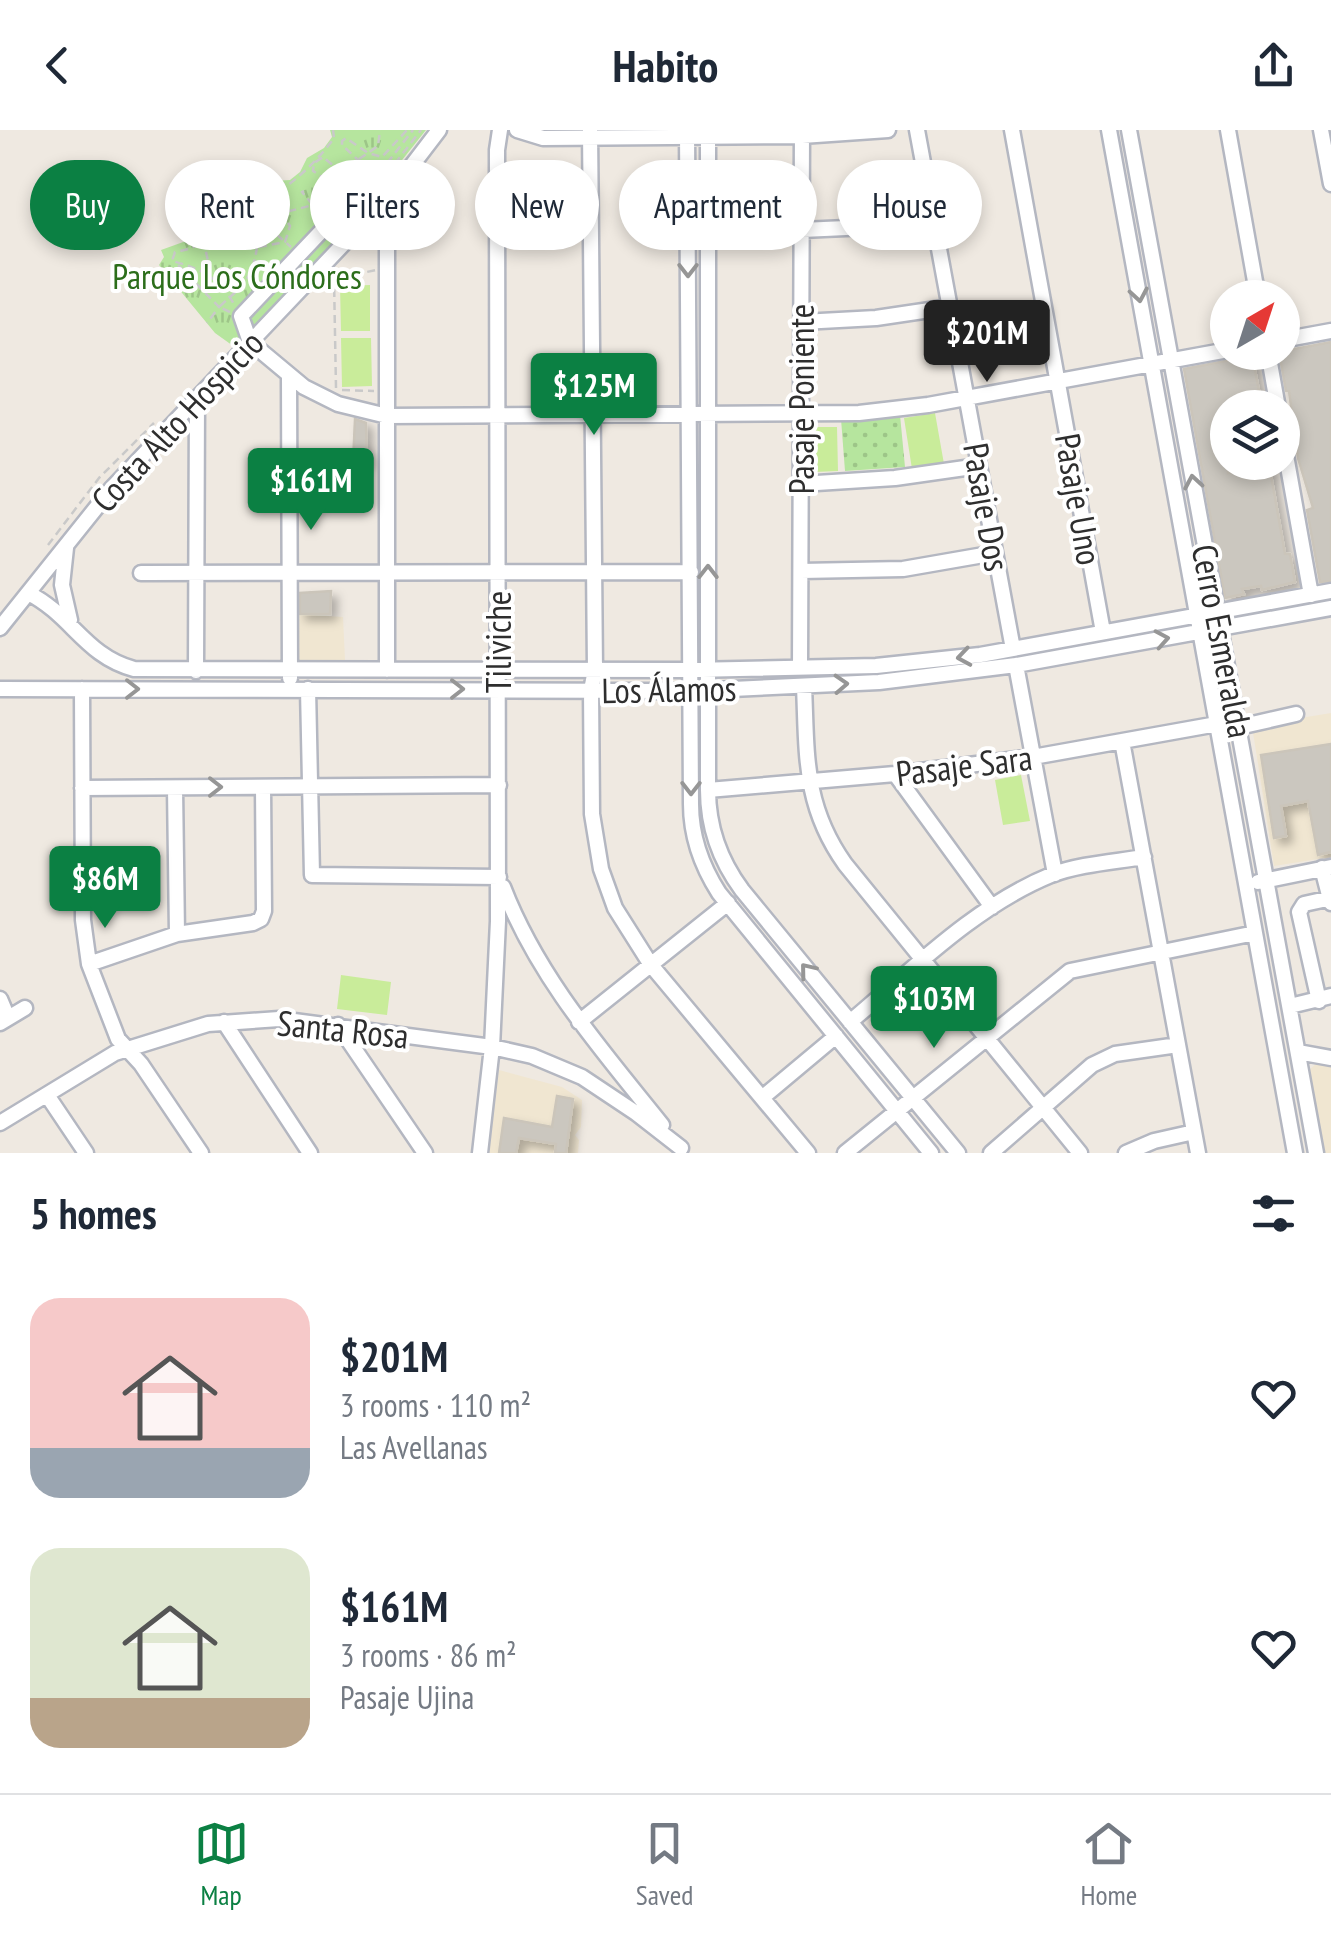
<!DOCTYPE html>
<html lang="en">
<head>
<meta charset="utf-8">
<style>
  :root { --surface:#fff; --page:#f2f2f3; --text:#1f2937; --muted:#747a83; --line:#e0e1e3; --accent:#0b8043 }
  body { margin:0; font-family:"PT Sans Narrow",sans-serif; background:var(--page); color:var(--text); height:100vh; display:flex; flex-direction:column; font-size:38px; white-space:nowrap }
  * { box-sizing:border-box; margin:0 }
  p { font-size:32px; color:var(--muted) }
  .icon { flex:none; width:55px; height:55px; fill:none; stroke:currentColor; stroke-width:2; stroke-linecap:round; stroke-linejoin:round }
  .map { position:relative; height:1023px; overflow:hidden }
  .drawer { display:flex; flex-direction:column; background:var(--surface); flex:1 }
  .drawer>* { flex:none }
  .guide { position:absolute; left:30px; top:30px; width:1272px; height:90px; display:flex; gap:20px }
  .needle { width:65px; rotate:39deg }
  .buttons { position:absolute; left:1210px; top:150px; display:grid; gap:20px }
  .buttons a { display:grid; place-items:center; width:90px; height:90px; border-radius:50%; background:var(--surface); box-shadow:0 5px 15px #0003; font-size:50px }
  .price { position:absolute; translate:-50% -85px; padding:0 22px; border-radius:10px; background:var(--accent); color:#fff; font-size:32px; line-height:65px; filter:drop-shadow(0 2px 5px #0008) }
  .price::after { content:''; position:absolute; left:50%; top:60px; width:30px; height:22px; margin-left:-15px; background:inherit; clip-path:polygon(0 0,100% 0,50% 100%) }
  .price.selected { background:#222; color:#fff }
  ul { padding:0; list-style:none }
  li { display:flex; align-items:center; gap:30px; height:250px; padding:0 30px }
  li span { display:grid; place-items:center; flex:none; width:280px; height:200px; border-radius:30px; color:#555 }
  li>.icon { margin-inline-start:auto }
  span .icon { width:120px; height:120px; fill:#fffc; stroke-width:1 }
  li b { font-size:42px }
  h2 { display:flex; justify-content:space-between; align-items:center; height:120px; padding:0 30px; font-size:42px }
  .tag { padding:0 35px; border-radius:45px; background:var(--surface); box-shadow:0 5px 15px #0003; font-size:35px; line-height:90px }
  .tag.selected { background:var(--accent); color:#fff }
  header { display:flex; justify-content:space-between; align-items:center; height:130px; padding:0 30px; background:var(--surface); font-size:45px; font-weight:800 }
  .dock { display:flex; justify-content:space-around; align-items:center; height:140px; border-top:2px solid var(--line); background:var(--surface); font-size:28px; color:var(--muted) }
  .dock a { display:grid; justify-items:center; gap:5px }
  .dock .selected { color:var(--accent) }
  .map>svg:first-child { display:block }
</style>
</head>
<body>
<header><svg class="icon" aria-label="back" viewBox="0 0 24 24"><path d="M15 5l-7 7 7 7"/></svg>Habito<svg class="icon" aria-label="share" viewBox="0 0 24 24"><path d="M12 15V3M7 8l5-5 5 5M5 13v7h14v-7"/></svg></header>
<div class="map">
<svg width="1331" height="1023" viewBox="0 0 1331 1023">
  <defs>
    <pattern id="grass-dots" width="8" height="8" patternUnits="userSpaceOnUse" patternTransform="scale(2.5)"><rect width="8" height="8" fill="#b6e59e"/><path d="M2 2h.1M6 6h.1" fill="none" stroke="#9dc588" stroke-width="1.8" stroke-linecap="round"/></pattern>
    <pattern id="park-tufts" width="24" height="20" patternUnits="userSpaceOnUse" patternTransform="scale(2.5)"><rect width="24" height="20" fill="#b6e59e"/><path d="M3 7l-1-3M5 7V3M7 7l1-3M15 17l-1-3M17 17v-4M19 17l1-3" fill="none" stroke="#9dc588"/></pattern>
    <filter id="shadow"><feDropShadow dx="6" dy="6" stdDeviation="5" flood-color="#0004"/></filter>
  </defs>
  <rect width="100%" height="100%" fill="#efe9e1"/>
  <path fill="#f0e6d1" d="M295 484 343 487 345 530H295Z
    M1331 583V727L1274 736 1252 596Z
    M1317 933 1331 936V1023H1324L1308 941Z
    M499 940 562 957 582 970 581 997 575 1005 579 1010 578 1023H489Z"/>
  <path fill="url(#grass-dots)" d="M900 285 905 337 845 341 841 289Z"/>
  <path fill="url(#park-tufts)" d="M330 0H426L355 89 236 218 215 203 159 135 164 127 161 120 186 111 188 115 200 112 220 92 245 80 263 64 271 51 290 50 300 42 307 28 324 18 332 7Z"/>
  <path fill="#c9ec9a" d="M370 155V201H341L340 156Z
    M341 208H371L372 256 342 257Z
    M935 283 944 334 912 339 904 288Z
    M813 297H837L838 341 814 342Z
    M1021 645 1030 691 1003 695 995 650Z
    M341 845 391 852 387 885 337 879Z"/>
  <path fill="#cbc7bf" stroke="#cbc5ba" stroke-width="2.5" filter="url(#shadow)" d="M1331 212V451L1320 452 1307 380 1313 378 1298 328 1289 261H1286L1279 222Z
    M1248 222 1250 231 1253 230 1260 266 1248 268 1250 278H1228V287L1222 288 1228 312V343L1269 334 1285 424H1290L1295 452 1262 460 1261 456 1242 459 1244 464 1225 468 1184 239 1230 230 1238 223Z
    M355 289 366 293 367 332H353Z
    M331 461 330 484H300V463Z
    M1331 614V722L1318 725 1308 671 1281 676 1286 706 1274 708 1261 625Z
    M557 966 573 969 566 1023H555L556 1014 519 1008 516 1023H499L504 988 552 997Z"/>
  <g fill="none" stroke-linecap="round" stroke-linejoin="round">
    <defs>
      <path id="minor" d="M517 0 543 8 802 6 888 0
        M590 0 595 540 591 560 592 684 601 739 615 778 651 835 808 1023
        M687 0 691 674C691 707 701 735 719 763L931 1023
        M708 0V660C708 697 719 729 742 760L958 1023
        M917 0 1013 519
        M1012 0 1103 502
        M1109 0 1295 1023
        M1129 0 1316 1023
        M1228 0 1258 168
        M1321 0 1331 54
        M802 100 868 97 934 89
        M802 192 876 188 950 177
        M1282 210 1331 201
        M1268 222 1278 278
        M289 246 290 548
        M1282 303 1311 465
        M801 354 895 348 979 336
        M66 418 62 455 70 490
        M801 441 903 439 995 423
        M141 443 691 442
        M28 463C72 485 85 526 134 539L690 540 876 536 980 525 1331 461
        M0 498 112 358 387 68 439 0
        M1016 535 1055 744
        M800 538 802 0
        M387 540V68L350 71 241 186 250 212 304 257 338 274 387 286 859 283 928 275 1228 220
        M196 541 197 268
        M804 556C807 624 803 675 845 734L1080 1023
        M0 559 690 561 879 552 1016 535 1331 478
        M82 559 83 790 89 834 118 909 141 934 201 1023
        M308 559 312 745 499 747
        M1239 597 1296 584
        M1122 611 1198 1023
        M895 644 992 777
        M82 658 499 655
        M175 658 177 804
        M708 660 895 644 1033 627 1217 594
        M1322 738 1331 773
        M1258 752 1331 737
        M503 757C538 848 602 920 662 995
        M89 834 177 804 253 793 261 789 264 781 263 657
        M0 869 8 888
        M1319 871 1299 782 1304 774 1331 768
        M1290 876 1331 866
        M224 892 310 1023
        M579 892 728 773
        M850 892C912 840 975 776 1051 745 1080 734 1114 732 1144 727
        M0 893 25 878
        M338 895 425 1023
        M1298 922 1331 928
        M47 965 86 1023
        M762 968 836 906
        M0 993 115 923 208 894 279 889 492 917 532 926 582 947 636 983 681 1018
        M480 1023 492 917 498 791 497 20 500 0
        M845 1023 1070 841 1255 803
        M991 1023 1092 935 1115 924 1178 915
        M1126 1023 1154 1011 1194 1002"/>
    </defs>
    <use href="#minor" stroke="#b4b7c1" stroke-width="19"/>
    <path stroke="#c9c9c9" stroke-width="2.5" stroke-dasharray="8 5" stroke-linecap="butt" d="M359 29 378 16 380 0
      M379 54 421 0
      M343 55 323 54 327 50 313 41 314 33 323 27 341 42 351 41 358 30 342 15V11L346 8 368 23 382 27 407 0
      M266 66 281 81
      M317 67 325 75 343 55 374 50 413 0
      M229 94C248 84 262 72 273 53L288 55C305 42 322 25 334 8L333 0
      M267 96 291 117
      M259 117 285 112 290 96 282 83 313 75 302 62 304 61
      M178 135 219 177 207 193
      M203 138 209 136 205 117
      M230 182 219 177C243 155 252 151 257 117L227 95C205 103 207 117 175 122L172 131C202 139 220 148 235 176
      M336 258 334 149 376 140
      M342 260 374 261
      M48 415 99 348 154 293"/>
    <use href="#minor" stroke="#fff" stroke-width="14"/>
  </g>
  <defs><path id="oneway-chevron" d="M-2-3.5L2.5 0L-2 3.5" fill="none" stroke-width="1.6" stroke-linecap="round" stroke-linejoin="round" transform="scale(2.5)"/></defs>
  <g stroke="#969696">
    <use href="#oneway-chevron" transform="translate(688 140) rotate(90)"/>
    <use href="#oneway-chevron" transform="translate(1139 165) rotate(80)"/>
    <use href="#oneway-chevron" transform="translate(1193 352) rotate(-100)"/>
    <use href="#oneway-chevron" transform="translate(708 442) rotate(-90)"/>
    <use href="#oneway-chevron" transform="translate(1162 509) rotate(-10)"/>
    <use href="#oneway-chevron" transform="translate(964 527) rotate(171)"/>
    <use href="#oneway-chevron" transform="translate(841 554) rotate(-3)"/>
    <use href="#oneway-chevron" transform="translate(132 559)"/>
    <use href="#oneway-chevron" transform="translate(457 559)"/>
    <use href="#oneway-chevron" transform="translate(215 657)"/>
    <use href="#oneway-chevron" transform="translate(691 658) rotate(90)"/>
    <use href="#oneway-chevron" transform="translate(807 840) rotate(-129)"/>
  </g>
  <g text-anchor="middle" dominant-baseline="central" stroke-width="8" stroke-linejoin="round" paint-order="stroke">
    <g font-size="35" fill="#2c6e1b" stroke="#fff">
      <text x="237" y="146">Parque Los Cóndores</text>
    </g>
    <g font-size="35" fill="#2e2e2e" stroke="#fff">
      <text transform="translate(801 269) rotate(-90)">Pasaje Poniente</text>
      <text transform="translate(177 291) rotate(-47)">Costa Alto Hospicio</text>
      <text transform="translate(1079 369) rotate(80)">Pasaje Uno</text>
      <text transform="translate(987 377) rotate(80)">Pasaje Dos</text>
      <text transform="translate(1223 511) rotate(79)">Cerro Esmeralda</text>
      <text transform="translate(498 512) rotate(-90)">Tiliviche</text>
      <text transform="translate(669 559) rotate(-1)">Los Álamos</text>
      <text transform="translate(964 635) rotate(-7)">Pasaje Sara</text>
      <text transform="translate(343 899) rotate(6)">Santa Rosa</text>
    </g>
  </g>
</svg>
<div class="buttons">
<a><svg class="needle" viewBox="-14 -14 28 28"><path d="M0-13l5 13h-10z" fill="#e53935"/><path d="M0 13l5-13h-10z" fill="#747a83"/></svg></a>
<a><svg class="icon" aria-label="layers" viewBox="0 0 24 24"><path d="M12 4l9 5-9 5-9-5zM3 14l9 5 9-5"/></svg></a>
</div>
<b class="price selected" style="left:987px;top:255px">$201M</b>
<b class="price" style="left:594px;top:308px">$125M</b>
<b class="price" style="left:311px;top:403px">$161M</b>
<b class="price" style="left:105px;top:801px">$86M</b>
<b class="price" style="left:934px;top:921px">$103M</b>
<div class="guide">
<a class="tag selected">Buy</a>
<a class="tag">Rent</a>
<a class="tag">Filters</a>
<a class="tag">New</a>
<a class="tag">Apartment</a>
<a class="tag">House</a>
</div>
</div>
<section class="drawer">
<h2>5 homes<svg class="icon" aria-label="filters" viewBox="0 0 24 24"><path d="M4 7h16M4 17h16"/><circle cx="9" cy="7" r="2"/><circle cx="15" cy="17" r="2"/></svg></h2>
<ul>
<li><span style="background:linear-gradient(#f6c9c9 75%,#9aa5b1 0)"><svg class="icon" aria-label="home" viewBox="0 0 24 24"><path d="M3 11l9-7 9 7M6 9v11h12V9"/></svg></span><div><b>$201M</b><p>3 rooms · 110 m²</p><p>Las Avellanas</p></div><svg class="icon" aria-label="heart" viewBox="0 0 24 24"><path d="M12 20l-8-8c-3-5 5-10 8-4 3-6 11-1 8 4z"/></svg></li>
<li><span style="background:linear-gradient(#dfe7d0 75%,#b9a48a 0)"><svg class="icon" aria-label="home" viewBox="0 0 24 24"><path d="M3 11l9-7 9 7M6 9v11h12V9"/></svg></span><div><b>$161M</b><p>3 rooms · 86 m²</p><p>Pasaje Ujina</p></div><svg class="icon" aria-label="heart" viewBox="0 0 24 24"><path d="M12 20l-8-8c-3-5 5-10 8-4 3-6 11-1 8 4z"/></svg></li>
</ul>
</section>
<nav class="dock">
<a class="selected"><svg class="icon" aria-label="map" viewBox="0 0 24 24"><path d="M3 6l6-2 6 2 6-2v14l-6 2-6-2-6 2zM9 4v14M15 6v14"/></svg>Map</a>
<a><svg class="icon" aria-label="saved" viewBox="0 0 24 24"><path d="M7 4h10v16l-5-4-5 4z"/></svg>Saved</a>
<a><svg class="icon" aria-label="home" viewBox="0 0 24 24"><path d="M3 11l9-7 9 7M6 9v11h12V9"/></svg>Home</a>
</nav>
</body>
</html>
